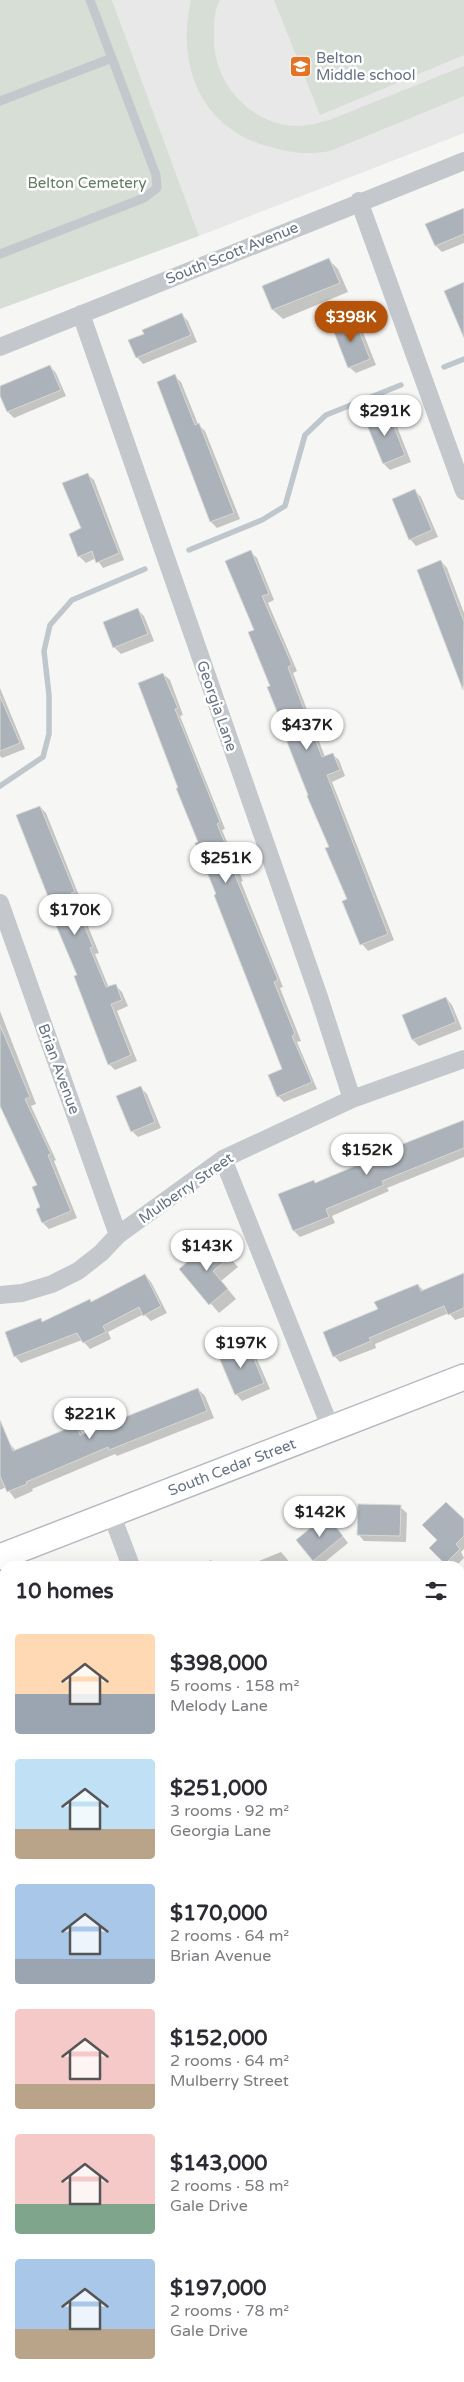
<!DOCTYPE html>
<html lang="en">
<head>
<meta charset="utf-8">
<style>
  :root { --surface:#fff; --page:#f7f7f7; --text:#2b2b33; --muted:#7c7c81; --accent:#b45309 }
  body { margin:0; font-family:"Varela Round",sans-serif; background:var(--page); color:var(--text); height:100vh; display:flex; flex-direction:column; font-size:19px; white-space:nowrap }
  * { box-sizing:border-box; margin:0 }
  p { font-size:16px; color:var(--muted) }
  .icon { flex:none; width:28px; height:28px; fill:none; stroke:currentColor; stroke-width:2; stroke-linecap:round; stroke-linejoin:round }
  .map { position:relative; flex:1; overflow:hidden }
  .panel { position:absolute; left:0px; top:1561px; width:465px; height:821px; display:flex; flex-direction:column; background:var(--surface); border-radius:15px 15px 0 0; box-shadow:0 5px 20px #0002 }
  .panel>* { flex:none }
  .price { position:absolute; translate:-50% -42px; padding:0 11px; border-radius:18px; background:#fff; color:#222; font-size:16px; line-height:32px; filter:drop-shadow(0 1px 2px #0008) }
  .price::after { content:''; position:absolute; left:50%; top:30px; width:15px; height:11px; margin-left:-8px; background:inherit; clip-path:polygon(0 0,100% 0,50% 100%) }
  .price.on { background:var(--accent); color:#fff }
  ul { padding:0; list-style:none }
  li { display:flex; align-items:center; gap:15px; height:125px; padding:0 15px }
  li span { display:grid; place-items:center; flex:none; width:140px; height:100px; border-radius:5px; color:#555 }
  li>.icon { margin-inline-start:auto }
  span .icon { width:60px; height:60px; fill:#fffc; stroke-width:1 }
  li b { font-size:21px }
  h2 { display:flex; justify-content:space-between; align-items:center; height:60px; padding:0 15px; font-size:21px }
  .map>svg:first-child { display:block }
</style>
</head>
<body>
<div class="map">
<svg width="464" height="2382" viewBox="0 0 464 2382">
  <rect width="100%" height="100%" fill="#f6f7f4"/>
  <path fill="#e7e8e7" d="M112 0H464V133L199 236Z"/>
  <path fill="#d7ded5" d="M0 0H112L199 236 0 309Z
    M191 0H220C213 13 214 27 214 41 215 86 253 126 298 126 310 126 321 122 332 119L464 66V96L330 151C308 155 291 153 270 147 201 129 176 66 191 0Z
    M274 0H464V55L320 115Z"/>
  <path fill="#0003" d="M464 209V243L442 252 436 246 427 224Z
    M329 260 338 269 348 292 283 319 273 310 264 286Z
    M182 315 188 321 197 342 143 364 137 357 145 334Z
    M353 319 360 325 376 365 356 373 349 367Z
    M50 366 56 373 66 396 14 418 8 412 0 393V387Z
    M175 376 181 382 198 424 205 431 240 519 217 528 211 522 159 382Z
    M387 413 394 419 411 462 390 470 384 464 367 421Z
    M87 474 94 480 124 560 103 568 96 558 86 563 79 556Z
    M415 491 421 497 438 537 416 546 410 539Z
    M251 552 257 558 274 600 268 603 297 671 293 673 325 757 332 754 339 760 345 776 332 782 394 940 368 951 362 944 344 901 348 900 291 742 255 630Z
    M441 561 447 568 464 613V688L419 570Z
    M138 610 144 616 154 641 121 654 114 647Z
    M163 674 170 680 183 715 180 716 225 829 222 830 243 881 241 882 283 987 280 988 301 1041 297 1042 317 1089 284 1102 278 1096 283 1070 179 788Z
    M0 688 25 749 2 758 0 756Z
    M40 807 46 813 80 898 77 900 99 953 95 954 109 988 115 985 122 992 128 1006 117 1011 137 1061 115 1070 109 1064 60 922Z
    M446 998 452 1005 462 1029 419 1046 413 1040 403 1016Z
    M0 1011 36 1104 31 1106 56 1160 54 1161 77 1218 49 1229 43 1223 39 1185 0 1103Z
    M140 1087 147 1094 161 1128 138 1137 132 1131Z
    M464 1121V1157L387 1188 389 1191 332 1216 335 1223 300 1237 294 1231 279 1195 314 1181 316 1184Z
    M223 1250 238 1267 221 1281 236 1299 219 1313 181 1269Z
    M145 1275 151 1282 167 1313 151 1321 144 1314 108 1332 111 1339 90 1349 82 1340 21 1363 15 1356 41 1320 44 1323 91 1303Z
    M464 1275V1317L455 1320 449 1313 375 1344 376 1348 340 1362 334 1356 379 1310 418 1285 424 1291Z
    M247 1344 253 1350 270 1389 242 1401 236 1394Z
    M198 1389 205 1396 214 1418 117 1456 115 1454 32 1489 33 1491 15 1499 6 1487 0 1490V1448L10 1444 16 1451 76 1426 84 1435Z
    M400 1507 407 1513 406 1542 364 1541 358 1534Z
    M464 1521V1549L461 1552 464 1558 456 1566H449L431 1548Z
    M333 1523 348 1543 320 1566 314 1560Z
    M281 1552 287 1559 291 1566H247Z
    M211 1560 216 1566H196Z
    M460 1584H464V1623H460Z
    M5 1660V1696L0 1698V1662Z
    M5 1788V1824L0 1826V1790Z
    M464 1817V1877L460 1881V1821Z
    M460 2101 464 2102V2130L460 2128Z
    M5 2146V2184L0 2186V2148Z
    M460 2278 464 2282V2322L460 2318Z
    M5 2279V2315L0 2317V2281Z
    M311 2378H354L353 2382H324Z"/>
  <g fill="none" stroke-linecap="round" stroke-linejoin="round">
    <path stroke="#bfc7cd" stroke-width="5.5" d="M444 367 464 359
      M189 550 262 520 285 506 305 435 326 415 401 385
      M0 786 43 757 49 734V695L44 651 50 625 72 600 145 569"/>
  </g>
  <path fill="#abb2b9" stroke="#d8d9d6" d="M464 208V234L435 246 425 224Z
    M329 258 340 283 272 310 262 286Z
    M464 282V338L444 291Z
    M182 313 191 335 136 358 128 340 144 334 142 330Z
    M354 318 370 359 348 368 332 327Z
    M50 365 61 390 7 412 0 396V386Z
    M175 374 195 425 199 423 234 513 210 522 157 382Z
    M388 411 405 455 383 464 365 420Z
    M88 473 119 553 96 563 92 551 78 557 69 534 81 528 62 483Z
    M415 489 432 530 409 540 392 499Z
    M251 550 269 594 262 596 292 665 288 667 322 757 333 753 340 770 327 775 388 934 360 945 342 901 347 899 325 848 329 847 307 796 308 795 287 742 289 741 267 687 270 686 248 632 254 630 225 561Z
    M441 560 464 622 463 690 417 570Z
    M138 608 148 634 113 648 103 622Z
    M163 673 178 708 175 709 220 822 217 824 238 874 235 875 278 980 274 982 295 1034 292 1036 312 1082 277 1097 268 1075 282 1069 214 895 216 894 195 843 198 842 176 788H178L138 683Z
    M0 696 20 743 0 751Z
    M40 806 75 892 71 893 93 947 90 948 106 987 116 984 122 1000 111 1004 131 1055 108 1065 74 976 77 975 55 923 58 922 16 815Z
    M446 997 456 1022 412 1040 402 1015Z
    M0 1025 30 1097 25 1099 51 1154 48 1155 71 1211 42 1223 36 1209 40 1207 32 1187 37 1185 0 1106Z
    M141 1086 155 1122 131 1132 116 1096Z
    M464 1120V1148L382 1181 384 1185 326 1209 329 1217 293 1231 278 1194 314 1180 315 1183 386 1153 385 1151Z
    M214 1239 230 1257 213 1271 228 1289 209 1305 179 1269Z
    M464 1273V1308L448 1315 444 1306 369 1338 371 1341 333 1357 323 1332 378 1309 374 1302 418 1284 421 1291Z
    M145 1274 161 1306 143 1316 139 1307 103 1326 106 1332 83 1343 77 1333 14 1357 5 1332 41 1318 42 1322 90 1299 91 1302Z
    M247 1342 264 1383 235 1395 218 1355Z
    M198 1388 207 1411 109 1450 108 1447 26 1482 27 1484 7 1492 0 1476V1420L13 1451 76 1425 80 1435Z
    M446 1502 464 1519V1536L456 1544 460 1549 445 1564 429 1548 437 1540 422 1525Z
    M358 1504 401 1505 400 1536 357 1535Z
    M326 1515 343 1536 313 1561 296 1540Z"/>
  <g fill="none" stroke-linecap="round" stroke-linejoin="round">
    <defs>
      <path id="secondary" d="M0 1557 464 1377"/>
    </defs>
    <use href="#secondary" stroke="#b6bac0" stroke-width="28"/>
    <path stroke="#c4c7cb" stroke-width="9" d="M0 101 112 58
      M0 254 144 198 157 188 156 175 90 0"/>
    <path stroke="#c4c7cb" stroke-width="18" d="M359 201 464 491
      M81 314 319 997 352 1099
      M0 347 464 161
      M0 903 118 1235
      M223 1159 331 1429
      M0 1295 22 1293 52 1284 78 1271 101 1253 118 1235 223 1159 352 1099 464 1059
      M111 1513 131 1566
      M0 1742 5 1740
      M460 1958 464 1950
      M460 2050 464 2051
      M0 2231 5 2230
      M441 2378 443 2382"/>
    <use href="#secondary" stroke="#fff" stroke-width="25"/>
  </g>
  <defs>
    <symbol id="school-square" viewBox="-11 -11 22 22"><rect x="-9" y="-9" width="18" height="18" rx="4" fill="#e57326" stroke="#fff"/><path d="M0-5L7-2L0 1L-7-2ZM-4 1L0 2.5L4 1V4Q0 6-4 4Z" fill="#fff"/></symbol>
  </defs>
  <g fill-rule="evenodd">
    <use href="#school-square" x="288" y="54" width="25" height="25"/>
  </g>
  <g text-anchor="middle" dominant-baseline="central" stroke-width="5" stroke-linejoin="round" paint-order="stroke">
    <g font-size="15" fill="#667285" stroke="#fff" text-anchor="start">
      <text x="316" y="58">Belton<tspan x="316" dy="17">Middle school</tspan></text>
    </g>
    <g font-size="15" fill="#657c65" stroke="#fff">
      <text x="87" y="183">Belton Cemetery</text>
    </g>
    <g font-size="15" fill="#667285" stroke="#fff">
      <text transform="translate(232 253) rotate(-22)">South Scott Avenue</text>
      <text transform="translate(217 706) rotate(71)">Georgia Lane</text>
      <text transform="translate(59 1069) rotate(70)">Brian Avenue</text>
      <text transform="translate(186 1188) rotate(-35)">Mulberry Street</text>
      <text transform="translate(232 1467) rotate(-21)">South Cedar Street</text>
    </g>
  </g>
</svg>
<b class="price on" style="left:351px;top:343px">$398K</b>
<b class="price" style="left:385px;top:437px">$291K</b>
<b class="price" style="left:307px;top:751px">$437K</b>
<b class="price" style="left:226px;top:884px">$251K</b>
<b class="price" style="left:75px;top:936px">$170K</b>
<b class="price" style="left:367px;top:1176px">$152K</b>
<b class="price" style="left:207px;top:1272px">$143K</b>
<b class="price" style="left:241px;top:1369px">$197K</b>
<b class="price" style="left:90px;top:1440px">$221K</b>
<b class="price" style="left:320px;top:1538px">$142K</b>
<section class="panel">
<h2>10 homes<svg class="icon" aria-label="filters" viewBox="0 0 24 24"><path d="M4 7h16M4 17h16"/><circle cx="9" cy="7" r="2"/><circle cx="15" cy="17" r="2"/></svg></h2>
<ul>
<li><span style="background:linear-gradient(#ffd9b3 60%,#9aa5b1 0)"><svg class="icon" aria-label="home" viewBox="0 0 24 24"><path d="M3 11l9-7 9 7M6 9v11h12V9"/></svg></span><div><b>$398,000</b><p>5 rooms · 158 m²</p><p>Melody Lane</p></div></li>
<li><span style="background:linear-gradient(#bfe0f5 70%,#b9a48a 0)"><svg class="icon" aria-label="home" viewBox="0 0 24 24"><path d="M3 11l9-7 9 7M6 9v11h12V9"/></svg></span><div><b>$251,000</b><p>3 rooms · 92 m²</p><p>Georgia Lane</p></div></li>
<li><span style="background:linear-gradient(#a9c7e8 75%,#9aa5b1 0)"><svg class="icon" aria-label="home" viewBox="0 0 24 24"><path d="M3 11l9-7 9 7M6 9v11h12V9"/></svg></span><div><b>$170,000</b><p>2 rooms · 64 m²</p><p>Brian Avenue</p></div></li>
<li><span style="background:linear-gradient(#f6c9c9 75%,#b9a48a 0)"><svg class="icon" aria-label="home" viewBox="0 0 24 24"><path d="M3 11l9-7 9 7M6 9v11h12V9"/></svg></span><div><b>$152,000</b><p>2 rooms · 64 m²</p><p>Mulberry Street</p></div></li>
<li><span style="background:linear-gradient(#f6c9c9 70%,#7fa58c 0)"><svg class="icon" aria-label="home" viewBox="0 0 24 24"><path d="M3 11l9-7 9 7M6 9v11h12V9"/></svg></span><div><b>$143,000</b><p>2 rooms · 58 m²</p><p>Gale Drive</p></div></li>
<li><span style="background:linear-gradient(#a9c7e8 70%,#b9a48a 0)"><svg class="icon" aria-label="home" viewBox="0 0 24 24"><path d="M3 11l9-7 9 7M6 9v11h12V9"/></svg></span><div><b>$197,000</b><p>2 rooms · 78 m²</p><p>Gale Drive</p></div></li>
</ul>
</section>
</div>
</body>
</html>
